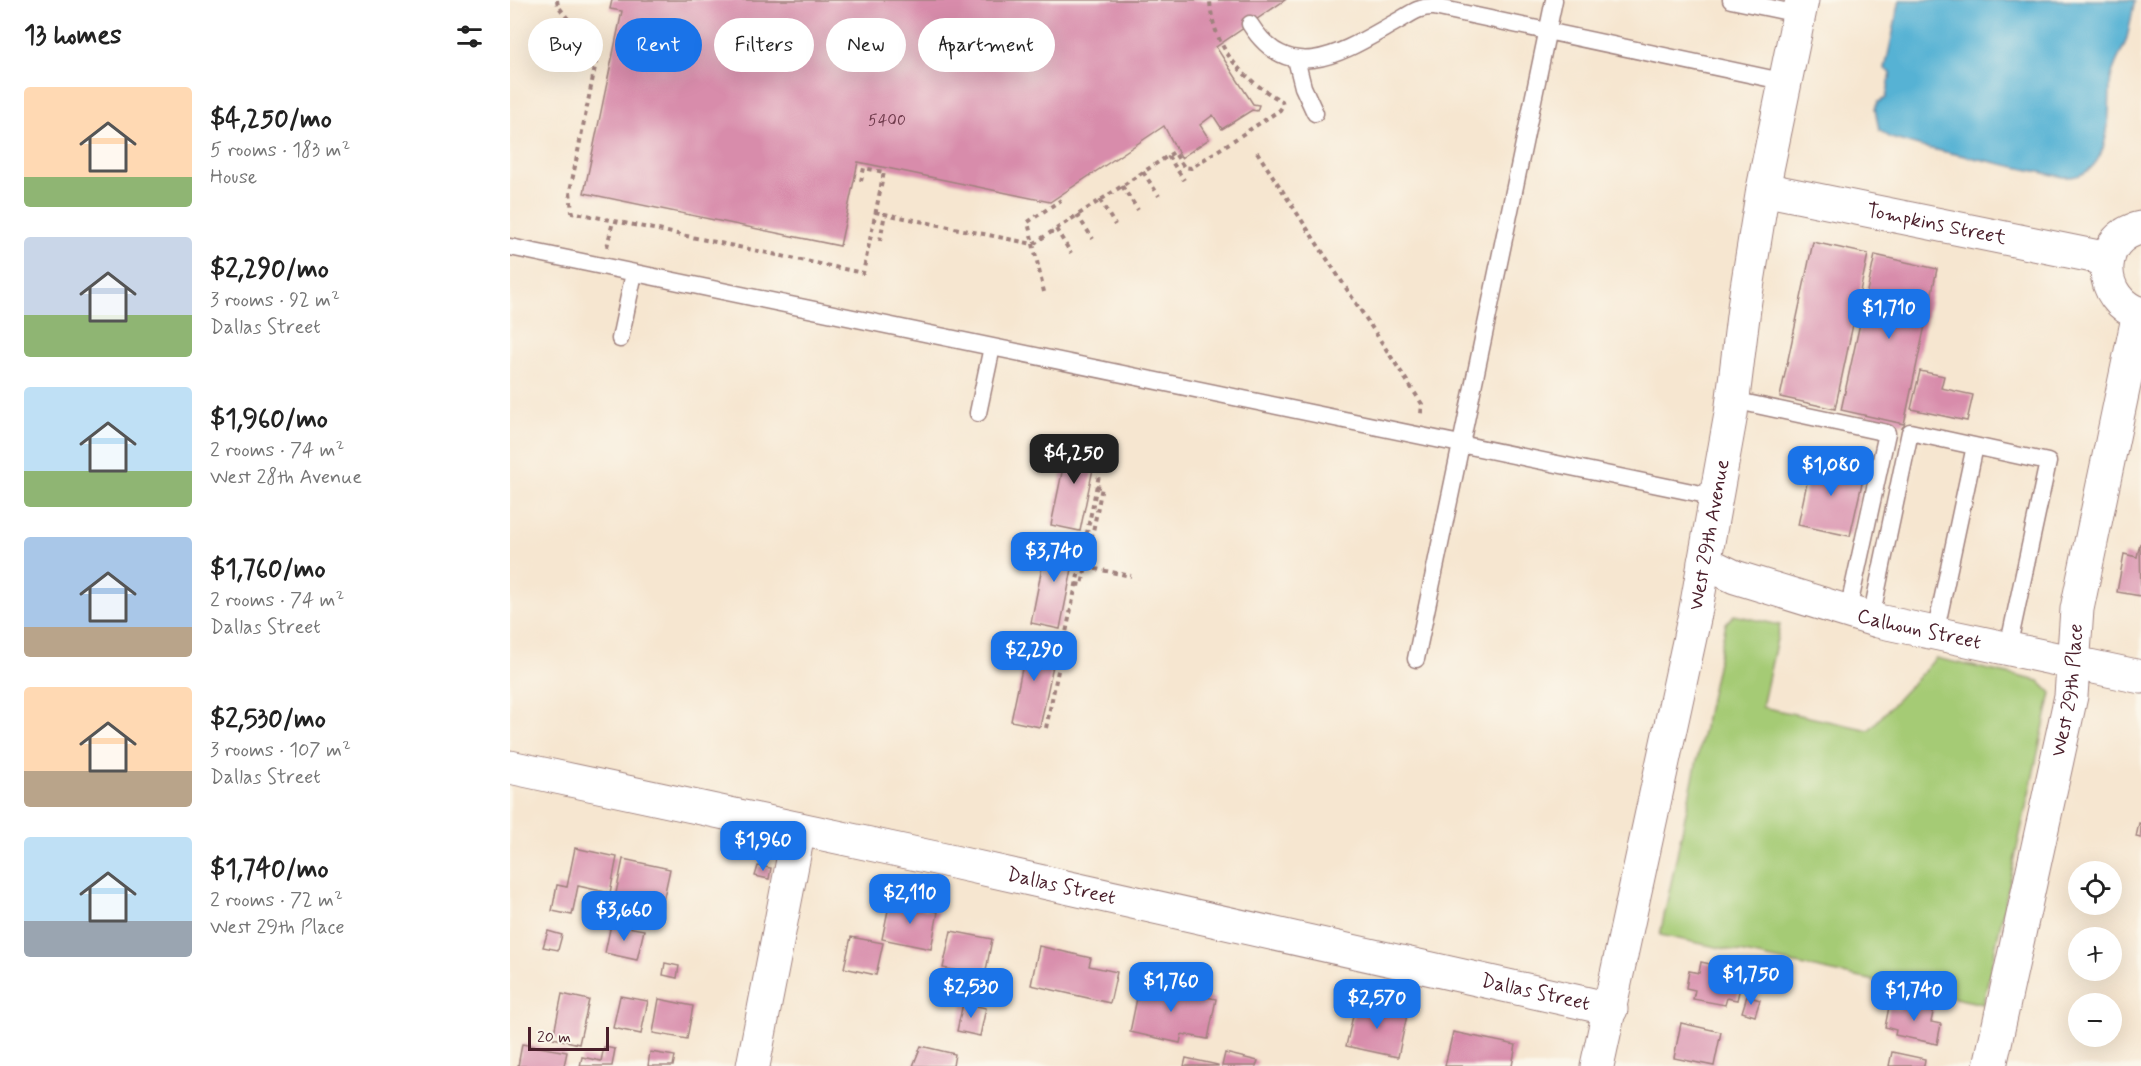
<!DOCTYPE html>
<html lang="en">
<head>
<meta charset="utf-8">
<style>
  :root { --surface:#fff; --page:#f2f2f2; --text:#222; --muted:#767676; --accent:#1a73e8 }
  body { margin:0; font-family:Mynerve,sans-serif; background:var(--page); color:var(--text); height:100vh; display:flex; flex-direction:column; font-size:22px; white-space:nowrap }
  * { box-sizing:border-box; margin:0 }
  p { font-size:20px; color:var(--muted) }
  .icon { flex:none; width:33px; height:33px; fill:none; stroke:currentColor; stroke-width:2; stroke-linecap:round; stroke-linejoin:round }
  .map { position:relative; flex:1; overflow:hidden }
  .sheet { display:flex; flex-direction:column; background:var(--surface); width:510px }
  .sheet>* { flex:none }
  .banner { position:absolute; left:18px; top:18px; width:570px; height:54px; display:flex; gap:12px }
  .controls { position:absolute; left:1558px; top:861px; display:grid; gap:12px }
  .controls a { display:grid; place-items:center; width:54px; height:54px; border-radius:50%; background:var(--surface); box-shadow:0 6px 24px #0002; font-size:30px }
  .scale { position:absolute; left:18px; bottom:15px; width:81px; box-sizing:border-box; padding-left:6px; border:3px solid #4a1f2b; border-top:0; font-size:16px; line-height:21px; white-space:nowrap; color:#4a1f2b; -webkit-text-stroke:4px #fbf7ec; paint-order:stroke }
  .price { position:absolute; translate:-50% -51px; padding:0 14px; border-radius:12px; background:var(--accent); color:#fff; font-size:20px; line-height:39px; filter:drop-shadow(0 2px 3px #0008) }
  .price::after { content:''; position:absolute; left:50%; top:36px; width:18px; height:14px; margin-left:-9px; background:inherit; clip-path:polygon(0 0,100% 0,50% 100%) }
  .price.current { background:#222; color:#fff }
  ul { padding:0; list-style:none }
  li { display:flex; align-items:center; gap:18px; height:150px; padding:0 24px }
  li span { display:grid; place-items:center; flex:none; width:168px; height:120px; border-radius:6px; color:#555 }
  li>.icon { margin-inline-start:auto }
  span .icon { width:72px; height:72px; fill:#fffc; stroke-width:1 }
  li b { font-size:26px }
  h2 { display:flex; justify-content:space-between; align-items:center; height:72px; padding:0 24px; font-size:26px }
  .chip { padding:0 21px; border-radius:27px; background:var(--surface); box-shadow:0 6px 24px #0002; font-size:21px; line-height:54px }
  .chip.current { background:var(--accent); color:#fff }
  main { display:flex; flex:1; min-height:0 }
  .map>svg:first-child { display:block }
</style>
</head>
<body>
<main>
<section class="sheet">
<h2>13 homes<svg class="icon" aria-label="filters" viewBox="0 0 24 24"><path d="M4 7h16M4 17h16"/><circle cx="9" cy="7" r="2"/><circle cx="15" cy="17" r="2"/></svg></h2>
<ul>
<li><span style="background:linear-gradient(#ffd9b3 75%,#8fb573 0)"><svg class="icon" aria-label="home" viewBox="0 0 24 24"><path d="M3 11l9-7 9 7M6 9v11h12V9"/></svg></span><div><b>$4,250/mo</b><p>5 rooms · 183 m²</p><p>House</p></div></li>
<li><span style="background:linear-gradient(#c9d6e8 65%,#8fb573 0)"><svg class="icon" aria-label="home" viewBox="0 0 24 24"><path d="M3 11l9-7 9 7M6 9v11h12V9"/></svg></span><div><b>$2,290/mo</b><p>3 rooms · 92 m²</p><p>Dallas Street</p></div></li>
<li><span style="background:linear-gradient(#bfe0f5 70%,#8fb573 0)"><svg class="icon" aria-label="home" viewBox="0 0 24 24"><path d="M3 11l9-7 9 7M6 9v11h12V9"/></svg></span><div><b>$1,960/mo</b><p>2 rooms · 74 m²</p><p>West 28th Avenue</p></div></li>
<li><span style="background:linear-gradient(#a9c7e8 75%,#b9a48a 0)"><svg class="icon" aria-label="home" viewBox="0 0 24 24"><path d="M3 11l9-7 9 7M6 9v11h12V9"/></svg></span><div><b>$1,760/mo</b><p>2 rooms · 74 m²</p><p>Dallas Street</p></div></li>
<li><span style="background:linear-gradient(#ffd9b3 70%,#b9a48a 0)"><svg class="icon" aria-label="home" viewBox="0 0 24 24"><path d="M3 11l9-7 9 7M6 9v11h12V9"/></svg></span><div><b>$2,530/mo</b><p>3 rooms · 107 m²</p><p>Dallas Street</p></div></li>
<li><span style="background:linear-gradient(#bfe0f5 70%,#9aa5b1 0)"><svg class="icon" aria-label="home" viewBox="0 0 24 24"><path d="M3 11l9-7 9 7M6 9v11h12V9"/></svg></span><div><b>$1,740/mo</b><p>2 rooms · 72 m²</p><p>West 29th Place</p></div></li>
</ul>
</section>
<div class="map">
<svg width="1631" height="1066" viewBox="0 0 1631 1066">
  <rect width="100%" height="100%" fill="#fbf7ec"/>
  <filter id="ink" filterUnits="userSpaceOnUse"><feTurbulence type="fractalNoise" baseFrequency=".0167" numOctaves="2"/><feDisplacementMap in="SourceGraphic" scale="12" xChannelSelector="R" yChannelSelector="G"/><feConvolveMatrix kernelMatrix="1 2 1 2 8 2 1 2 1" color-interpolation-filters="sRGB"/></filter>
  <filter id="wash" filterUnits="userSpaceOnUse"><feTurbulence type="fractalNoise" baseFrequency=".008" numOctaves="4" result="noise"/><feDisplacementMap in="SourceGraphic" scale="24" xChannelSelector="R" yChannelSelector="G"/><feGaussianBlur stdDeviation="1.35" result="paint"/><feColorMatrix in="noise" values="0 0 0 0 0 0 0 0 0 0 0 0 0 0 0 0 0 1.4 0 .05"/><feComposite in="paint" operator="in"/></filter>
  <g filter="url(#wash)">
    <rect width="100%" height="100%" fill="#f6e6d0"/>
    <path fill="#a5cb75" stroke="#787550" stroke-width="1.5" d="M1224 615 1270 625 1252 707 1359 730 1426 658 1529 681 1541 693 1473 1004 1150 935 1216 623Z"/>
    <path fill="#56b2d4" stroke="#506880" stroke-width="1.5" d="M1390 0H1625C1622 13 1620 28 1616 41 1611 55 1601 68 1600 84 1599 118 1601 180 1553 177L1412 147 1381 138 1369 130 1365 109 1368 102 1376 98 1381 73 1375 69Z"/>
    <g id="blocks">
      <path fill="#d88cab" d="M102 0H775L706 47 743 104 749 105 747 111 742 110 712 129 703 115 690 125 699 139 671 158 654 126 540 202 348 162 330 246 74 193 112 11 100 9Z
        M1303 242 1358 254 1325 409 1270 397Z
        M1365 255 1427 269 1394 424 1331 410Z
        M1410 371 1434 376 1431 388 1463 395 1457 421 1401 409Z
        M559 439 588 445 570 531 541 525Z
        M1302 459 1355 470 1340 536 1288 525Z
        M538 537 567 544 550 629 521 623Z
        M1630 543 1631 596 1607 592 1614 554 1627 557Z
        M519 636 548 642 530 727 501 721Z
        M1629 823 1631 824V838L1626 837Z
        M65 848 107 857 100 893 68 886 62 915 42 911 47 885 57 887Z
        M113 859 160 869 149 920 129 916 132 904 105 898Z
        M248 866 261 868 259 879 245 876Z
        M380 901 428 912 421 949 372 939Z
        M101 924 134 930 127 960 95 953Z
        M38 931 52 935 48 950 33 947Z
        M441 931 482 939 475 976 433 968Z
        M341 937 373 943 366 975 334 968Z
        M529 946 581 958 579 966 607 972 600 1003 521 985Z
        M1191 962 1223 969 1222 977 1232 979 1227 1000 1217 998 1215 1005 1183 999 1185 990 1176 988 1179 971 1189 973Z
        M155 963 169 966 167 978 153 975Z
        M631 979 663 986V990L706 999 698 1039 672 1034 670 1043 620 1032Z
        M52 994 79 1000 69 1044 43 1038Z
        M110 996 138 1001 131 1034 103 1028Z
        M1237 996 1250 1000 1245 1016 1232 1012Z
        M149 999 183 1006 177 1039 143 1033Z
        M1391 1001 1424 1008 1421 1022 1431 1024 1427 1044 1385 1035 1386 1030 1375 1027 1379 1007 1389 1009Z
        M453 1003 476 1008 470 1036 447 1031Z
        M846 1003 897 1015 888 1057 836 1046Z
        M1171 1023 1211 1032 1204 1066 1164 1058Z
        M943 1032 1006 1045 1002 1066H935Z
        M12 1044 57 1052 54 1066H8Z
        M411 1046 445 1054 443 1066H403Z
        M94 1047 105 1049 102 1066H70L72 1057 91 1061Z
        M140 1052 165 1056 163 1066H138Z
        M1382 1052 1415 1059 1414 1066H1379Z
        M715 1053 748 1061 746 1066H712Z
        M676 1058 708 1065V1066H674Z"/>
    </g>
  </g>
  <g filter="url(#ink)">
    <use href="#blocks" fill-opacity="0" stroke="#a0827e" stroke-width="1.5"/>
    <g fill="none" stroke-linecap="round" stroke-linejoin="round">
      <defs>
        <path id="service" d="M1221 0 1289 14
          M740 24C781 89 836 50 886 22 899 15 909 6 924 7L1276 82
          M786 59 793 87 805 113
          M0 247 1206 497
          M110 339 124 273
          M1223 400 1377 433 1338 611
          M468 413 482 347
          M1361 618 1400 432 1538 462 1498 648
          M1425 634 1465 446
          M906 659 1044 0"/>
        <g id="minor">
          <path id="s1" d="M1253 189 1598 259"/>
          <path d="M1631 228C1584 237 1587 301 1631 314"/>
          <path id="s2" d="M1194 562 1225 577 1368 621 1631 677"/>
          <path id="s3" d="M0 767 430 859 1101 1009"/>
          <path d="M243 1066 289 829"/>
          <path id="s4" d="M1480 1066 1561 696 1567 609 1629 313"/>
        </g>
        <g id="tertiary">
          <path id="s5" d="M1087 1066 1185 614 1221 414 1235 300 1253 189 1292 0"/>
        </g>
      </defs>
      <use href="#service" stroke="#a0827e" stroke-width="19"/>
      <use href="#minor" stroke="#a0827e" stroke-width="35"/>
      <use href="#tertiary" stroke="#a0827e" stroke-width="35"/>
      <path stroke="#a0827e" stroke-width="4" stroke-dasharray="4.5 4.5" stroke-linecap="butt" d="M47 0 48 6 80 47 86 62 60 191 62 212 353 273 374 172 354 168 351 181
        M747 152 912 404 911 414
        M658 156 674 180
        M633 172 649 196
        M612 186 628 210
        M590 200 605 225
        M365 212 523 244 664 152 674 167 681 168 770 110 773 105 772 101C733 80 702 47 700 0
        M567 215 583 239
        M546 229 561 253
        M370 241 375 213
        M97 247 103 221
        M534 292 518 222 551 200
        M576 567 621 576
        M566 584 572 585 592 487 586 486
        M536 728 596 442"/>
      <use href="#service" stroke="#fff" stroke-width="16"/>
      <use href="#minor" stroke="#fff" stroke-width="33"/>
      <use href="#tertiary" stroke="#fff" stroke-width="33"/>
    </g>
  </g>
  <g text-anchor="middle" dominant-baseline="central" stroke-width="5" stroke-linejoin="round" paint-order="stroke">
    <g font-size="16" fill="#6e3a4b">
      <text x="377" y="120">5400</text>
    </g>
    <g font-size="20" fill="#4a1f2b" stroke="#fbf7ec">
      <text stroke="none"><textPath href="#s1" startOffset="177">Tompkins Street</textPath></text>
      <text stroke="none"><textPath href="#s5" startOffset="543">West 29th Avenue</textPath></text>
      <text stroke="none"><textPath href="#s2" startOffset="226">Calhoun Street</textPath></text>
      <text stroke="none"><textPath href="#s4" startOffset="384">West 29th Place</textPath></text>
      <text stroke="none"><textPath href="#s3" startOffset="564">Dallas Street</textPath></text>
      <text stroke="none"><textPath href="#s3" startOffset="1050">Dallas Street</textPath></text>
    </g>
  </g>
</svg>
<div class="controls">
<a><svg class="icon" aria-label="locate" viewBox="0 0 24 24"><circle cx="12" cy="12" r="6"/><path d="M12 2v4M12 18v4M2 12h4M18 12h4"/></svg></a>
<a>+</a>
<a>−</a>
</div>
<div class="scale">20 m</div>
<b class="price" style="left:1379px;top:340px">$1,710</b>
<b class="price current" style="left:564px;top:485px">$4,250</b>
<b class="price" style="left:1321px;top:497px">$1,080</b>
<b class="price" style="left:544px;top:583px">$3,740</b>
<b class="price" style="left:524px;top:682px">$2,290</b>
<b class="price" style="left:253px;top:872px">$1,960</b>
<b class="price" style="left:400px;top:925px">$2,110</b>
<b class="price" style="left:114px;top:942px">$3,660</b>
<b class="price" style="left:1241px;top:1006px">$1,750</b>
<b class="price" style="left:661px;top:1013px">$1,760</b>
<b class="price" style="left:461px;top:1019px">$2,530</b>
<b class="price" style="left:1404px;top:1022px">$1,740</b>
<b class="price" style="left:867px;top:1030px">$2,570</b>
<div class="banner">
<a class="chip">Buy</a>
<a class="chip current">Rent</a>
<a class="chip">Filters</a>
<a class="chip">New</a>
<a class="chip">Apartment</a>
</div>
</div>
</main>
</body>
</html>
